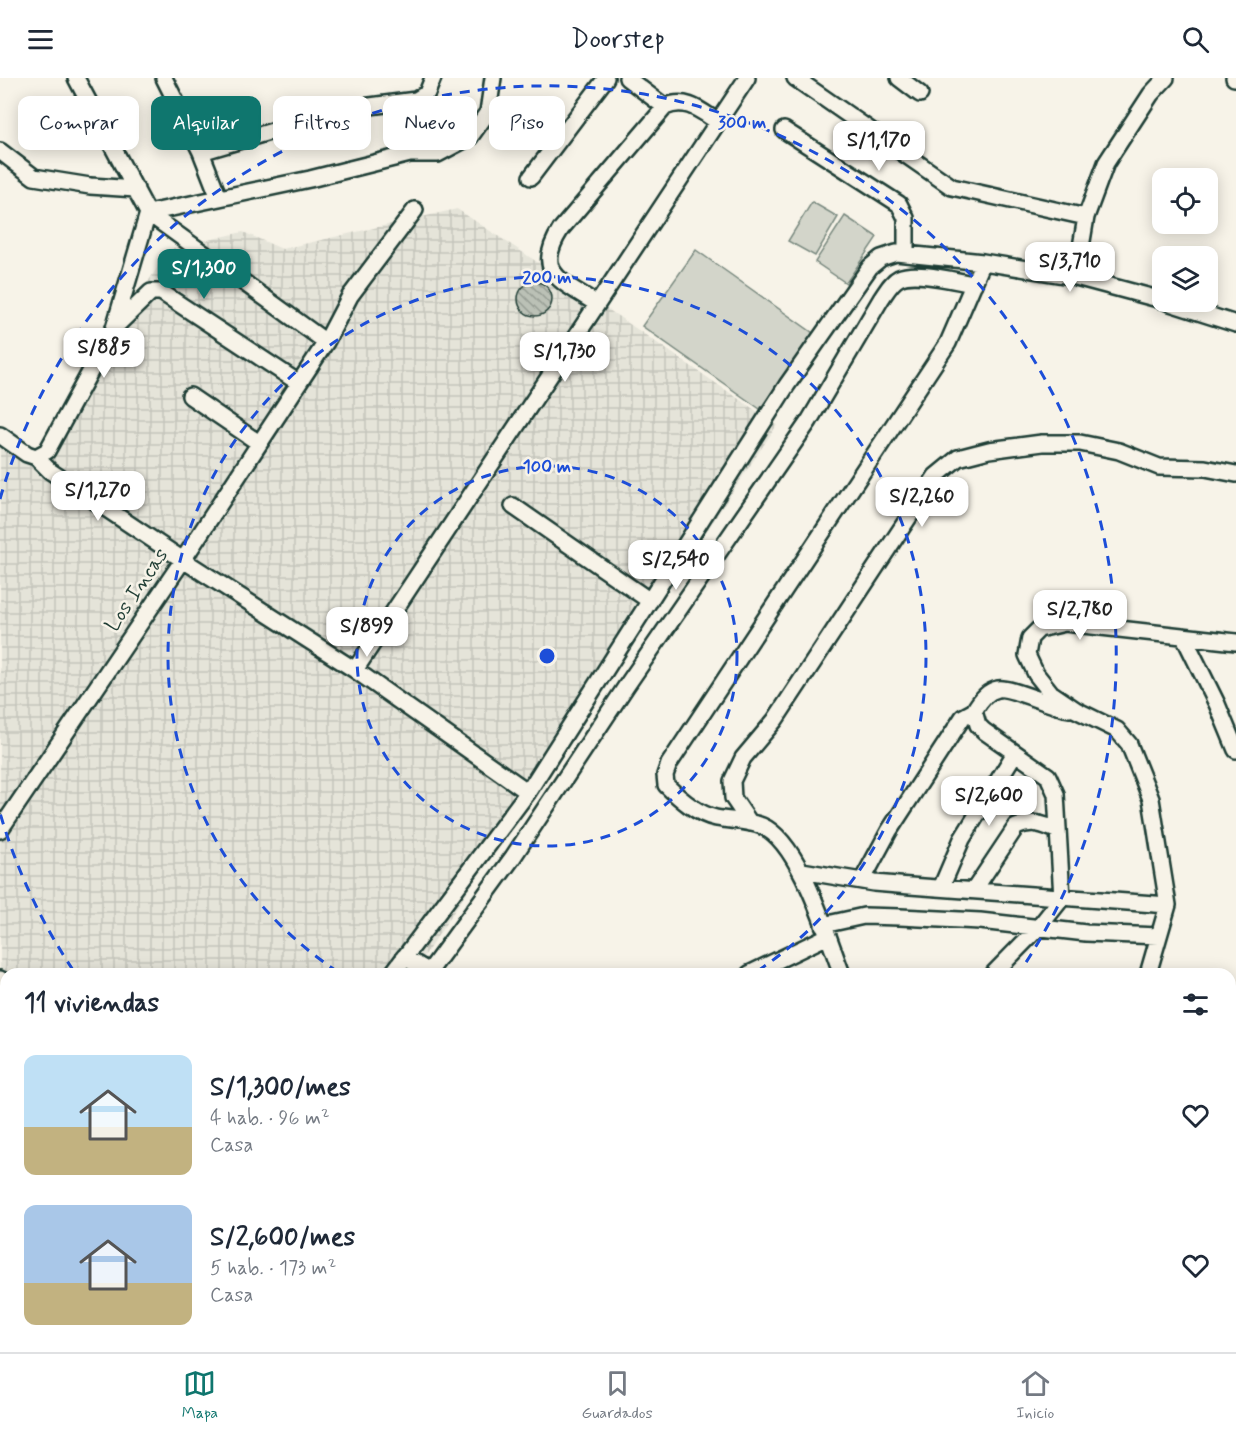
<!DOCTYPE html>
<html lang="es">
<head>
<meta charset="utf-8">
<style>
  :root { --surface:#fff; --page:#f6f6f7; --text:#1f2937; --muted:#747a83; --line:#e0e1e3; --accent:#0f766e }
  body { margin:0; font-family:Mynerve,sans-serif; background:var(--page); color:var(--text); height:100vh; display:flex; flex-direction:column; font-size:22px; white-space:nowrap }
  * { box-sizing:border-box; margin:0 }
  p { font-size:20px; color:var(--muted) }
  .icon { flex:none; width:33px; height:33px; fill:none; stroke:currentColor; stroke-width:2; stroke-linecap:round; stroke-linejoin:round }
  .map { position:relative; flex:1; overflow:hidden }
  .details { position:absolute; left:0px; top:890px; width:1236px; height:386px; display:flex; flex-direction:column; background:var(--surface); border-radius:18px 18px 0 0; box-shadow:0 3px 15px #0003 }
  .details>* { flex:none }
  .top-card { position:absolute; left:18px; top:18px; width:600px; height:54px; display:flex; gap:12px }
  .fabs { position:absolute; left:1152px; top:90px; display:grid; gap:12px }
  .fabs a { display:grid; place-items:center; width:66px; height:66px; border-radius:12px; background:var(--surface); box-shadow:0 3px 15px #0003; font-size:30px }
  .price { position:absolute; translate:-50% -51px; padding:0 14px; border-radius:12px; background:#fff; color:#222; font-size:20px; line-height:39px; filter:drop-shadow(0 2px 3px #0008) }
  .price::after { content:''; position:absolute; left:50%; top:36px; width:18px; height:14px; margin-left:-9px; background:inherit; clip-path:polygon(0 0,100% 0,50% 100%) }
  .price.current { background:var(--accent); color:#fff }
  ul { padding:0; list-style:none }
  li { display:flex; align-items:center; gap:18px; height:150px; padding:0 24px }
  li span { display:grid; place-items:center; flex:none; width:168px; height:120px; border-radius:12px; color:#555 }
  li>.icon { margin-inline-start:auto }
  span .icon { width:72px; height:72px; fill:#fffc; stroke-width:1 }
  li b { font-size:26px }
  h2 { display:flex; justify-content:space-between; align-items:center; height:72px; padding:0 24px; font-size:26px }
  .tag { padding:0 21px; border-radius:12px; background:var(--surface); box-shadow:0 3px 15px #0003; font-size:21px; line-height:54px }
  .tag.current { background:var(--accent); color:#fff }
  header { display:flex; justify-content:space-between; align-items:center; height:78px; padding:0 24px; background:var(--surface); font-size:27px; font-weight:600 }
  .dock { display:flex; justify-content:space-around; align-items:center; height:84px; border-top:2px solid var(--line); background:var(--surface); font-size:16px; color:var(--muted) }
  .dock a { display:grid; justify-items:center; gap:3px }
  .dock .current { color:var(--accent) }
  .map>svg:first-child { display:block }
</style>
</head>
<body>
<header><svg class="icon" aria-label="menu" viewBox="0 0 24 24"><path d="M4 6h16M4 12h16M4 18h16"/></svg>Doorstep<svg class="icon" aria-label="search" viewBox="0 0 24 24"><circle cx="10" cy="10" r="6"/><path d="M15 15l6 6"/></svg></header>
<div class="map">
<svg width="1236" height="1274" viewBox="0 0 1236 1274">
  <defs>
    <pattern id="industrial-grid" width="8" height="8" patternUnits="userSpaceOnUse" patternTransform="scale(1.5)"><rect width="8" height="8" fill="#e5e4d9"/><path d="M0 4h8M4 0v8" fill="none" stroke="#c4c4bb"/></pattern>
    <pattern id="building-back-hatch" width="6" height="6" patternUnits="userSpaceOnUse" patternTransform="scale(1.5)"><rect width="6" height="6" fill="#bbc1b6"/><path d="M-1 5l2 2M0 0l6 6M5-1l2 2" fill="none" stroke="#979e95"/></pattern>
  </defs>
  <rect width="100%" height="100%" fill="#f7f3e8"/>
  <filter id="ink" filterUnits="userSpaceOnUse"><feTurbulence type="fractalNoise" baseFrequency=".0167" numOctaves="2"/><feDisplacementMap in="SourceGraphic" scale="12" xChannelSelector="R" yChannelSelector="G"/><feConvolveMatrix kernelMatrix="1 2 1 2 8 2 1 2 1" color-interpolation-filters="sRGB"/></filter>
  <g filter="url(#ink)">
    <path fill="url(#industrial-grid)" d="M457 131 590 219 777 347 413 895 6 896V1269H866L873 1274H0V359L34 383 169 171 243 154 282 171Z"/>
    <path fill="#d3d5ca" stroke="#79897f" stroke-width="1.5" d="M812 124 838 139 815 178 788 163Z
      M845 138 877 159 846 205 815 184Z
      M696 172 813 255 760 331 642 248Z"/>
    <path fill="url(#building-back-hatch)" stroke="#1f3d34" stroke-width="1.5" d="M518 221a17 17 0 1 1 34 0a17 17 0 1 1-34 0Z"/>
    <g fill="none" stroke-linecap="round" stroke-linejoin="round">
      <defs>
        <path id="minor" d="M76 0 148 135 326 264
          M164 0 201 74 219 120
          M627 0 665 29
          M795 0 952 109 1086 139 1076 199
          M899 0 920 16
          M1234 0H1236
          M784 52 899 126 906 140V176
          M0 73 34 99 90 108 136 111
          M201 74 347 31 416 22 427 15 433 0
          M531 99 606 0
          M148 135 310 101 410 76H438L470 59 488 34 493 0
          M1086 139 1106 85 1151 16 1166 0
          M1167 224 1236 246
          M597 226C563 203 532 196 561 151L665 29C686 19 701 33 718 44
          M116 248 151 214H161L299 305
          M190 318 259 365
          M0 357 27 376 36 379 47 373 114 250 148 135
          M36 379 50 393 183 482 355 592 528 714
          M513 428 650 523
          M1184 559 1217 626 1236 672
          M355 592 747 0
          M750 745 733 720 732 703 743 680 775 642 936 398 958 380 989 372 1042 365H1080L1119 373 1159 389 1205 390 1236 396
          M0 752 183 482 326 264 350 218 415 132
          M802 793 874 805 910 808 1168 827
          M862 803 889 753 963 639 974 633
          M941 810 962 761 1015 675
          M974 812 1016 749C1032 742 1043 746 1058 753
          M823 847 864 838 900 839 980 843 1086 855 1159 858
          M404 879 433 896
          M429 894 513 779 627 607 809 343 881 221C886 214 891 204 899 200 915 192 955 203 974 206
          M392 896 528 714 787 307 870 189 881 180 896 175 983 184 1076 199 1162 222
          M749 896 828 858
          M842 896C827 858 800 764 762 748 748 742 731 743 716 740 697 736 680 721 666 707L665 697 669 686 948 265 983 184
          M993 896 1039 849 1062 820 1056 716 1048 698 984 653 978 647 974 633C979 624 987 613 998 611 1009 608 1052 629 1070 631
          M1148 896 1168 827 1151 721 1129 666 1117 652 1076 632 1051 615 1036 596 1027 577 1030 560 1039 551 1065 545 1236 564
          M0 901 6 905
          M1230 984 1236 935
          M1230 1039 1236 1043
          M1230 1167 1236 1171
          M526 1269 533 1274
          M916 1269 923 1274
          M1106 1269 1114 1274
          M137 1274 141 1269
          M671 1274 674 1269"/>
      </defs>
      <use href="#minor" stroke="#1f3d34" stroke-width="20"/>
      <use href="#minor" stroke="#f7f3e8" stroke-width="15"/>
    </g>
  </g>
  <g fill="none" stroke="#1d4ed8" stroke-width="3" stroke-dasharray="10 8">
    <circle cx="547" cy="578" r="190"/>
    <path d="M338 894A379 379 0 1 1 756 894"/>
    <path d="M73 892A569 569 0 0 1 0 735M0 421A569 569 0 1 1 1021 892"/>
  </g>
  <g text-anchor="middle" dominant-baseline="central" stroke-width="5" stroke-linejoin="round" paint-order="stroke">
    <g font-size="21" fill="#1f3d34" stroke="#f7f3e8">
      <text transform="translate(137 512) rotate(-56)">Los Incas</text>
    </g>
  </g>
  <circle cx="547" cy="578" r="9" fill="#1d4ed8" stroke="#f7f3e8" stroke-width="3"/>
  <g font-size="18" text-anchor="middle" font-weight="bold" fill="#1d4ed8" stroke="#f7f3e8" stroke-width="5" stroke-linejoin="round" paint-order="stroke">
    <text x="742" y="50">300 m</text>
    <text x="547" y="205">200 m</text>
    <text x="547" y="394">100 m</text>
  </g>
</svg>
<div class="fabs">
<a><svg class="icon" aria-label="locate" viewBox="0 0 24 24"><circle cx="12" cy="12" r="6"/><path d="M12 2v4M12 18v4M2 12h4M18 12h4"/></svg></a>
<a><svg class="icon" aria-label="layers" viewBox="0 0 24 24"><path d="M12 4l9 5-9 5-9-5zM3 14l9 5 9-5"/></svg></a>
</div>
<b class="price" style="left:879px;top:94px">S/1,170</b>
<b class="price" style="left:1070px;top:215px">S/3,710</b>
<b class="price current" style="left:204px;top:222px">S/1,300</b>
<b class="price" style="left:104px;top:301px">S/885</b>
<b class="price" style="left:565px;top:305px">S/1,730</b>
<b class="price" style="left:98px;top:444px">S/1,270</b>
<b class="price" style="left:922px;top:450px">S/2,260</b>
<b class="price" style="left:676px;top:513px">S/2,540</b>
<b class="price" style="left:1080px;top:563px">S/2,780</b>
<b class="price" style="left:367px;top:580px">S/899</b>
<b class="price" style="left:989px;top:749px">S/2,600</b>
<div class="top-card">
<a class="tag">Comprar</a>
<a class="tag current">Alquilar</a>
<a class="tag">Filtros</a>
<a class="tag">Nuevo</a>
<a class="tag">Piso</a>
</div>
<section class="details">
<h2>11 viviendas<svg class="icon" aria-label="filters" viewBox="0 0 24 24"><path d="M4 7h16M4 17h16"/><circle cx="9" cy="7" r="2"/><circle cx="15" cy="17" r="2"/></svg></h2>
<ul>
<li><span style="background:linear-gradient(#bfe0f5 60%,#c2b280 0)"><svg class="icon" aria-label="home" viewBox="0 0 24 24"><path d="M3 11l9-7 9 7M6 9v11h12V9"/></svg></span><div><b>S/1,300/mes</b><p>4 hab. · 96 m²</p><p>Casa</p></div><svg class="icon" aria-label="heart" viewBox="0 0 24 24"><path d="M12 20l-8-8c-3-5 5-10 8-4 3-6 11-1 8 4z"/></svg></li>
<li><span style="background:linear-gradient(#a9c7e8 65%,#c2b280 0)"><svg class="icon" aria-label="home" viewBox="0 0 24 24"><path d="M3 11l9-7 9 7M6 9v11h12V9"/></svg></span><div><b>S/2,600/mes</b><p>5 hab. · 173 m²</p><p>Casa</p></div><svg class="icon" aria-label="heart" viewBox="0 0 24 24"><path d="M12 20l-8-8c-3-5 5-10 8-4 3-6 11-1 8 4z"/></svg></li>
</ul>
</section>
</div>
<nav class="dock">
<a class="current"><svg class="icon" aria-label="map" viewBox="0 0 24 24"><path d="M3 6l6-2 6 2 6-2v14l-6 2-6-2-6 2zM9 4v14M15 6v14"/></svg>Mapa</a>
<a><svg class="icon" aria-label="saved" viewBox="0 0 24 24"><path d="M7 4h10v16l-5-4-5 4z"/></svg>Guardados</a>
<a><svg class="icon" aria-label="home" viewBox="0 0 24 24"><path d="M3 11l9-7 9 7M6 9v11h12V9"/></svg>Inicio</a>
</nav>
</body>
</html>
